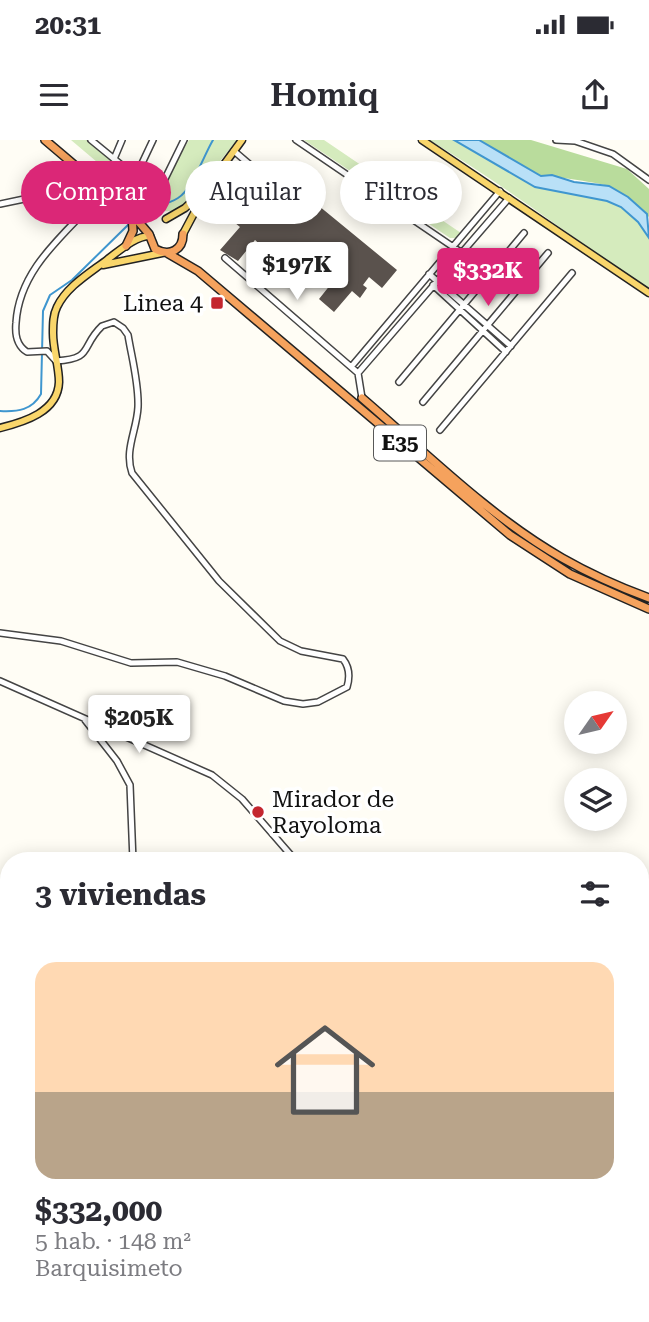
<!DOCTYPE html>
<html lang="es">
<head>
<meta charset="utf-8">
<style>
  :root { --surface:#fff; --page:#f7f7f7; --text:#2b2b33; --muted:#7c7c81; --accent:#db2777 }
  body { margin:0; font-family:"Roboto Serif",serif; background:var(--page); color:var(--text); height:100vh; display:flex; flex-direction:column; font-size:26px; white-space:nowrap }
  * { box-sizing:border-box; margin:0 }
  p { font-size:23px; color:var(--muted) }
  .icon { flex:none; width:38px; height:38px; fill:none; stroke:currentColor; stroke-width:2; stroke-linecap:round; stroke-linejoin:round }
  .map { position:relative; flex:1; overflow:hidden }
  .drawer { position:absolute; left:0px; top:712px; width:649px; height:471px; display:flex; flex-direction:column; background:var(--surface); border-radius:28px 28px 0 0; box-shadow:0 4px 18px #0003 }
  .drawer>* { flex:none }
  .top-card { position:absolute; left:21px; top:21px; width:607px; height:63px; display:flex; gap:14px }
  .needle { width:46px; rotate:56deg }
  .tools { position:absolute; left:564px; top:551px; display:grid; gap:14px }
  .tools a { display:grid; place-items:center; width:63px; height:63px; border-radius:50%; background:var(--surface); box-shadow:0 4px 18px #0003; font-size:35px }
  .price { position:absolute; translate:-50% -60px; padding:0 16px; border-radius:7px; background:#fff; color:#222; font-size:23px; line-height:46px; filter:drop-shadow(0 2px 4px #0008) }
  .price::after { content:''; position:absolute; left:50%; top:42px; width:21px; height:16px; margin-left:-10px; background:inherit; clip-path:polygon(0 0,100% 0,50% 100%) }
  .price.active { background:var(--accent); color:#fff }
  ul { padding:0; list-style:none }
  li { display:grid; align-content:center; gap:14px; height:371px; padding:0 35px }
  li span { display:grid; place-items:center; height:217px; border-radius:21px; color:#555 }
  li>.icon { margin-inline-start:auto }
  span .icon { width:126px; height:126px; fill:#fffc; stroke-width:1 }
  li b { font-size:30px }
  h2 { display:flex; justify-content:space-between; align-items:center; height:84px; padding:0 35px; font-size:30px }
  .pill { padding:0 24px; border-radius:32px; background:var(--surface); box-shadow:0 4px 18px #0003; font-size:24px; line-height:63px }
  .pill.active { background:var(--accent); color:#fff }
  .status { display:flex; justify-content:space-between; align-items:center; height:49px; padding:0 35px; background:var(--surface); direction:ltr }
  .status svg { height:19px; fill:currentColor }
  header { display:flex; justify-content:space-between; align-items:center; height:91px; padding:0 35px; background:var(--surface); font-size:32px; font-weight:600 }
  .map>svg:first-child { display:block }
</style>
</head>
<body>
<div class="status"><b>20:31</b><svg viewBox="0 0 49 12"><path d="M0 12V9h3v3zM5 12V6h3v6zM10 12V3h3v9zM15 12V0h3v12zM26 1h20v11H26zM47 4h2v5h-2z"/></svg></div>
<header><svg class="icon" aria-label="menu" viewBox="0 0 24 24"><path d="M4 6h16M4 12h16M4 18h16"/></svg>Homiq<svg class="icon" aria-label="share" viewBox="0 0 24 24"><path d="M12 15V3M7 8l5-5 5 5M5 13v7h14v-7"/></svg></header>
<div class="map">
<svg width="649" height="1182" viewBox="0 0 649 1182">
  <rect width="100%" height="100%" fill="#fffdf5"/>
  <path fill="#d5ebbd" d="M71 0H87L134 39 157 53 159 52 189 0H237L184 66C172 73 162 73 149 66Z
    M304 0H324L461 93 456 98H450Z
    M429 0H454L535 47 607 61 621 67 638 82 649 98V149C575 100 505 45 429 0Z"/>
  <path fill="#b9dc9c" d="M479 0H531L627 29 649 49V77C639 67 622 51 608 46 601 43 549 35 541 36Z"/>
  <path fill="#b9e0f7" stroke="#3f96cf" stroke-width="2" d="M454 0H479L541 36 552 35 574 42 609 46 628 57 647 74 649 98 638 82 621 67 607 61 535 47Z"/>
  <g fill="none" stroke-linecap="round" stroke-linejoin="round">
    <path stroke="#3f96cf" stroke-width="2" d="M138 76C150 65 164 67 178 58 192 50 204 15 213 0
      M0 271C18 272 32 270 41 254L43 171 50 155 72 140 131 82"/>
  </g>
  <path fill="#5a524d" d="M281 48 301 65 308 57 397 130 382 148 369 137 363 145 367 148 360 158 352 151 334 172 319 159 331 144 323 137 314 148 294 131 296 127 283 114 278 120 255 100 238 121 220 110 240 87 224 74 241 52 259 67 273 51 277 52Z"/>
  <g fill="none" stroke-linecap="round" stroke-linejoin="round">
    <defs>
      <path id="minor" d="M91 0 141 41 159 51 184 0
        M296 0 462 113
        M556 0 575 1 613 14 649 40
        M234 11 276 47
        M114 19 122 0
        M136 36 153 0
        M0 64 29 58
        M225 118 358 233 362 258
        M429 134 511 206
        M433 145 506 212
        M351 227 500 51
        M358 233 509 58
        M399 242 524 93
        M423 262 548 113
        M440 290 572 133
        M0 493 61 501 131 523 177 522 225 536 284 561 303 564 318 562 347 547C350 537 350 528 343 519L301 511 280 501 219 441 132 333C124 310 137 290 138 267 139 244 132 219 128 195L123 188 114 182 102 186C80 207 94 219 56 221L47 211 27 212C16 205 15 194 16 183 19 132 59 99 91 65L107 78 114 75
        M0 541 212 635 242 659 296 721
        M85 580 117 621 130 645 133 721
        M0 815 9 823
        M0 922 9 923
        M184 1174 190 1182
        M236 1182 241 1174
        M438 1182 441 1174
        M442 1182 447 1174
        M468 1182 469 1174
        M478 1182 488 1174"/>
      <path id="major" d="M422 0 649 153
        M166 79 185 68 203 51
        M183 94 209 45 242 0
        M103 125 162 113
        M0 288C24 282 58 272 59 242 59 226 53 210 53 193 53 184 53 175 57 167 67 146 90 133 108 119 119 111 135 96 150 96"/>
      <path id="highway" d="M45 0 131 73 149 94 155 109C170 117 183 110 183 94
        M126 106 133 91 132 74
        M167 113 198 131 510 395 570 434 649 469
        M362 258C425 312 490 377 562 418 590 434 619 447 649 458"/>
    </defs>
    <use href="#minor" stroke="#444" stroke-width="8"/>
    <use href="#major" stroke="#222" stroke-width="9"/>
    <use href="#highway" stroke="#222" stroke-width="10"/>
    <use href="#minor" stroke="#fff" stroke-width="5"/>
    <use href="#major" stroke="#f9d66b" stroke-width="6"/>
    <use href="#highway" stroke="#f5a25d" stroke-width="7"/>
  </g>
  <g fill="#c4262e" stroke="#fff" stroke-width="2.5">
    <rect x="210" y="156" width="14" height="14" rx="3.5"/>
    <circle cx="258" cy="672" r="7"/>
  </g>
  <g text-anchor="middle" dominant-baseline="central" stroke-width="7" stroke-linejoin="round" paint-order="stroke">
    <rect fill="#fff" stroke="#585858" stroke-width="2" x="374" y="285.5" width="52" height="35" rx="5"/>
    <g font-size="21" font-weight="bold" fill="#111">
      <text x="400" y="303">E35</text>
    </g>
    <g font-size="23" fill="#111" stroke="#fff" text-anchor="end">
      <text x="203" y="163">Linea 4</text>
      <text x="272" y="659" text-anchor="start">Mirador de<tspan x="272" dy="26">Rayoloma</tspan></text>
    </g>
  </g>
</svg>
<div class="tools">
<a><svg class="needle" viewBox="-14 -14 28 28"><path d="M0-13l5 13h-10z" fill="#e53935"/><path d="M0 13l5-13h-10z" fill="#7c7c81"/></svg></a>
<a><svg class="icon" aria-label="layers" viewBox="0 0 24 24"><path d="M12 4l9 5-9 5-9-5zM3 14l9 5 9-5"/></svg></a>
</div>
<b class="price" style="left:297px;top:162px">$197K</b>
<b class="price active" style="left:488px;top:168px">$332K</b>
<b class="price" style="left:139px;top:615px">$205K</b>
<div class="top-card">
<a class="pill active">Comprar</a>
<a class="pill">Alquilar</a>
<a class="pill">Filtros</a>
</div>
<section class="drawer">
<h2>3 viviendas<svg class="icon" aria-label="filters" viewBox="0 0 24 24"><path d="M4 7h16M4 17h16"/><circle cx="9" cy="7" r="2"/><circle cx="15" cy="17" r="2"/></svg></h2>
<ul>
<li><span style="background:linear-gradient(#ffd9b3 60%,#b9a48a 0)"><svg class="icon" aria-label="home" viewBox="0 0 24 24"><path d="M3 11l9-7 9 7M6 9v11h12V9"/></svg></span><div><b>$332,000</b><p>5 hab. · 148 m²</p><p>Barquisimeto</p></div></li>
</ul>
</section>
</div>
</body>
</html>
